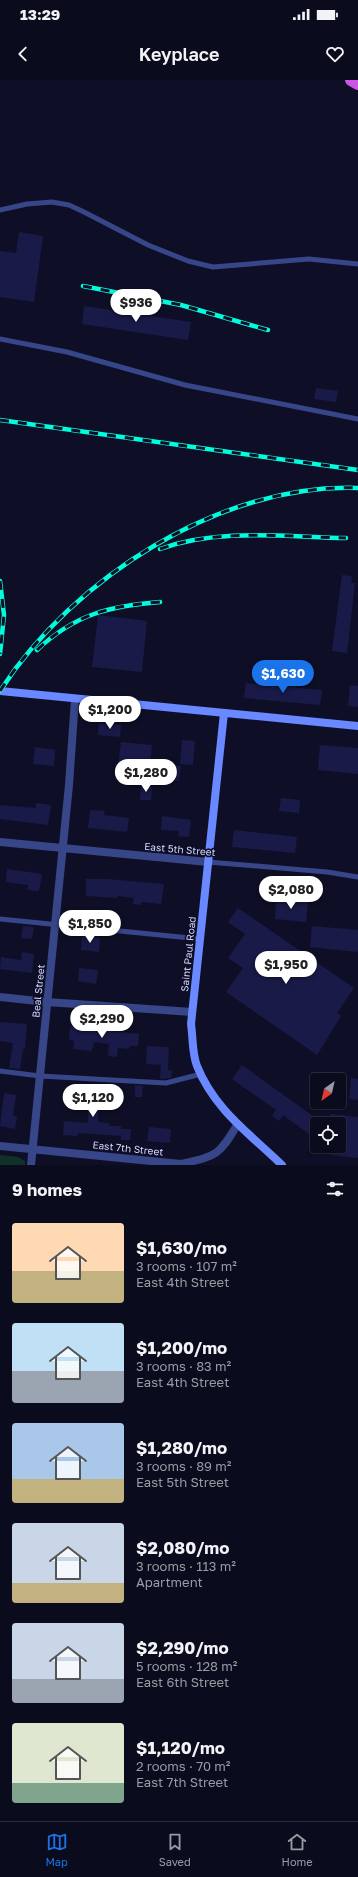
<!DOCTYPE html>
<html lang="en">
<head>
<meta charset="utf-8">
<style>
  :root { --surface:#0a0b1c; --page:#181929; --text:#f1f3f6; --muted:#999ba3; --line:#2a2b3b; --accent:#1a73e8 }
  body { margin:0; font-family:"Golos Text",sans-serif; background:var(--page); color:var(--text); height:100vh; display:flex; flex-direction:column; font-size:15px; white-space:nowrap }
  * { box-sizing:border-box; margin:0 }
  p { font-size:13px; color:var(--muted) }
  .icon { flex:none; width:22px; height:22px; fill:none; stroke:currentColor; stroke-width:2; stroke-linecap:round; stroke-linejoin:round }
  .map { position:relative; height:1085px; overflow:hidden }
  .drawer { display:flex; flex-direction:column; background:var(--surface); flex:1 }
  .drawer>* { flex:none }
  .needle { width:26px; rotate:214deg }
  .controls { position:absolute; left:310px; top:993px; display:grid; gap:8px }
  .controls a { display:grid; place-items:center; width:36px; height:36px; border-radius:4px; background:var(--surface); box-shadow:0 1px 3px #0004,0 0 0 1px var(--line); font-size:20px }
  .price { position:absolute; translate:-50% -34px; padding:0 9px; border-radius:14px; background:#fff; color:#222; font-size:13px; line-height:26px; filter:drop-shadow(0 1px 2px #0008) }
  .price::after { content:''; position:absolute; left:50%; top:24px; width:12px; height:9px; margin-left:-6px; background:inherit; clip-path:polygon(0 0,100% 0,50% 100%) }
  .price.current { background:var(--accent); color:#fff }
  ul { padding:0; list-style:none }
  li { display:flex; align-items:center; gap:12px; height:100px; padding:0 12px }
  li span { display:grid; place-items:center; flex:none; width:112px; height:80px; border-radius:4px; color:#555 }
  li>.icon { margin-inline-start:auto }
  span .icon { width:48px; height:48px; fill:#fffc; stroke-width:1 }
  li b { font-size:17px }
  h2 { display:flex; justify-content:space-between; align-items:center; height:48px; padding:0 12px; font-size:17px }
  .status { display:flex; justify-content:space-between; align-items:center; height:28px; padding:0 20px; background:var(--surface); direction:ltr }
  .status svg { height:11px; fill:currentColor }
  header { display:flex; justify-content:space-between; align-items:center; height:52px; padding:0 12px; background:var(--surface); font-size:18px; font-weight:600 }
  .menu { display:flex; justify-content:space-around; align-items:center; height:56px; border-top:1px solid var(--line); background:var(--surface); font-size:11px; color:var(--muted) }
  .menu a { display:grid; justify-items:center; gap:2px }
  .menu .current { color:var(--accent) }
  .map>svg:first-child { display:block }
</style>
</head>
<body>
<div class="status"><b>13:29</b><svg viewBox="0 0 49 12"><path d="M0 12V9h3v3zM5 12V6h3v6zM10 12V3h3v9zM15 12V0h3v12zM26 1h20v11H26zM47 4h2v5h-2z"/></svg></div>
<header><svg class="icon" aria-label="back" viewBox="0 0 24 24"><path d="M15 5l-7 7 7 7"/></svg>Keyplace<svg class="icon" aria-label="heart" viewBox="0 0 24 24"><path d="M12 20l-8-8c-3-5 5-10 8-4 3-6 11-1 8 4z"/></svg></header>
<div class="map">
<svg width="358" height="1085" viewBox="0 0 358 1085">
  <rect width="100%" height="100%" fill="#0e0f26"/>
  <path fill="#103028" d="M0 1075 18 1077 25 1081V1085H0Z"/>
  <path fill="#191a48" d="M19 152 43 156 34 222 0 217V171L16 173Z
    M84 226 191 242 188 260 82 244Z
    M316 308 338 311 336 322 314 319Z
    M342 495 352 496 351 503H355L347 573 332 571Z
    M98 535 147 541 142 592 92 587Z
    M246 603 322 610 320 625 244 618Z
    M350 605 358 606V627L348 626Z
    M99 643 121 645 120 657 98 655Z
    M182 660 195 661 193 685 180 684Z
    M121 662 152 665 150 683 181 686 179 701 156 699 157 692 118 687Z
    M320 665 358 668V694L318 690Z
    M35 667 55 670 54 686 33 684Z
    M141 706 152 707 151 720H140Z
    M281 718 300 720 299 733 279 731Z
    M36 723 51 725 48 745 0 739V725L36 728Z
    M90 730 105 731 104 735 129 738 127 752 88 748Z
    M162 736 191 740 189 757 178 756 179 751 161 750Z
    M234 750 297 757 295 773 232 767Z
    M7 789 42 794 39 811 27 810 28 805 6 802Z
    M86 799H107L164 804 161 824 141 822V825L133 824 134 818 118 816 117 818 86 816Z
    M276 819 308 822 306 842 275 839Z
    M238 828 354 908 337 933 341 936 317 975 226 912 243 888 228 878 245 854 228 842Z
    M23 846 34 847 32 859 21 858Z
    M312 846 358 850V872L310 867Z
    M82 856 100 858 99 872 81 870Z
    M22 872 34 874 32 893 0 889 1 877 21 880Z
    M79 888 98 890 96 904 78 901Z
    M0 942 27 944 25 969H23L20 989 9 988 13 963 0 961Z
    M70 946 139 954 138 966H130L129 969 118 968 117 977 108 976 109 964 94 962 92 971 73 969 74 961 69 960Z
    M147 966 169 967 168 990 172 991 171 998 160 999 161 985 146 984Z
    M242 985 317 1039V1060L283 1035 279 1041 272 1036 276 1030 232 999Z
    M351 998 358 999V1020L349 1019Z
    M135 1005 143 1006 142 1017H135Z
    M68 1007 88 1009V1008H99L98 1042 109 1043V1046H121V1049H131L130 1060H121V1056L79 1053 77 1056 63 1055 64 1041 88 1043V1017L67 1015Z
    M4 1013 16 1015 13 1036H17L15 1049 0 1046Z
    M330 1034 358 1037V1078L329 1075 330 1066H339V1044H329Z
    M149 1047 171 1049 170 1063 147 1061Z"/>
  <g fill="none" stroke-linecap="round" stroke-linejoin="round">
    <path stroke="#364688" stroke-width="5" d="M0 130 27 124 52 122 69 125 84 132 148 165 188 181 213 187 309 179 358 184
      M0 259 67 272 185 305 358 339
      M208 782 327 792 358 797
      M0 839 200 859
      M0 991 40 996 166 1003 201 994"/>
    <path stroke="#364688" stroke-width="8" d="M0 762 208 782
      M0 917 47 922 192 932
      M0 1066 181 1084C216 1076 219 1076 237 1045
      M31 1085 69 705 75 619"/>
    <path stroke="#6a88ff" stroke-width="8" d="M0 611 358 646
      M224 633 191 944C193 957 192 974 197 986 214 1029 250 1054 282 1085"/>
    <path stroke="#cd54e5" stroke-width="12" d="M351 0 358 4"/>
    <defs>
      <path id="rail" d="M83 206 181 225 268 250
        M0 340 358 390
        M160 469C218 448 285 457 346 458
        M0 501 4 535 0 574
        M37 570C75 534 110 526 160 522
        M0 611C73 498 221 403 358 408"/>
    </defs>
    <use href="#rail" stroke="#00fedd" stroke-width="4.5"/>
    <use href="#rail" stroke="#0e0f26" stroke-width="3" stroke-dasharray="9" stroke-linecap="butt"/>
  </g>
  <g text-anchor="middle" dominant-baseline="central" stroke-width="3.5" stroke-linejoin="round" paint-order="stroke">
    <g font-size="10" fill="#d3d8ff" stroke="#0e0f26">
      <text transform="translate(180 769) rotate(5)">East 5th Street</text>
      <text transform="translate(188 874) rotate(-84)">Saint Paul Road</text>
      <text transform="translate(38 911) rotate(-84)">Beal Street</text>
      <text transform="translate(128 1068) rotate(6)">East 7th Street</text>
    </g>
  </g>
</svg>
<div class="controls">
<a><svg class="needle" viewBox="-14 -14 28 28"><path d="M0-13l5 13h-10z" fill="#e53935"/><path d="M0 13l5-13h-10z" fill="#999ba3"/></svg></a>
<a><svg class="icon" aria-label="locate" viewBox="0 0 24 24"><circle cx="12" cy="12" r="6"/><path d="M12 2v4M12 18v4M2 12h4M18 12h4"/></svg></a>
</div>
<b class="price" style="left:136px;top:243px">$936</b>
<b class="price current" style="left:283px;top:614px">$1,630</b>
<b class="price" style="left:110px;top:650px">$1,200</b>
<b class="price" style="left:146px;top:713px">$1,280</b>
<b class="price" style="left:291px;top:830px">$2,080</b>
<b class="price" style="left:90px;top:864px">$1,850</b>
<b class="price" style="left:286px;top:905px">$1,950</b>
<b class="price" style="left:102px;top:959px">$2,290</b>
<b class="price" style="left:93px;top:1038px">$1,120</b>
</div>
<section class="drawer">
<h2>9 homes<svg class="icon" aria-label="filters" viewBox="0 0 24 24"><path d="M4 7h16M4 17h16"/><circle cx="9" cy="7" r="2"/><circle cx="15" cy="17" r="2"/></svg></h2>
<ul>
<li><span style="background:linear-gradient(#ffd9b3 60%,#c2b280 0)"><svg class="icon" aria-label="home" viewBox="0 0 24 24"><path d="M3 11l9-7 9 7M6 9v11h12V9"/></svg></span><div><b>$1,630/mo</b><p>3 rooms · 107 m²</p><p>East 4th Street</p></div></li>
<li><span style="background:linear-gradient(#bfe0f5 60%,#9aa5b1 0)"><svg class="icon" aria-label="home" viewBox="0 0 24 24"><path d="M3 11l9-7 9 7M6 9v11h12V9"/></svg></span><div><b>$1,200/mo</b><p>3 rooms · 83 m²</p><p>East 4th Street</p></div></li>
<li><span style="background:linear-gradient(#a9c7e8 70%,#c2b280 0)"><svg class="icon" aria-label="home" viewBox="0 0 24 24"><path d="M3 11l9-7 9 7M6 9v11h12V9"/></svg></span><div><b>$1,280/mo</b><p>3 rooms · 89 m²</p><p>East 5th Street</p></div></li>
<li><span style="background:linear-gradient(#c9d6e8 75%,#c2b280 0)"><svg class="icon" aria-label="home" viewBox="0 0 24 24"><path d="M3 11l9-7 9 7M6 9v11h12V9"/></svg></span><div><b>$2,080/mo</b><p>3 rooms · 113 m²</p><p>Apartment</p></div></li>
<li><span style="background:linear-gradient(#c9d6e8 70%,#9aa5b1 0)"><svg class="icon" aria-label="home" viewBox="0 0 24 24"><path d="M3 11l9-7 9 7M6 9v11h12V9"/></svg></span><div><b>$2,290/mo</b><p>5 rooms · 128 m²</p><p>East 6th Street</p></div></li>
<li><span style="background:linear-gradient(#dfe7d0 75%,#7fa58c 0)"><svg class="icon" aria-label="home" viewBox="0 0 24 24"><path d="M3 11l9-7 9 7M6 9v11h12V9"/></svg></span><div><b>$1,120/mo</b><p>2 rooms · 70 m²</p><p>East 7th Street</p></div></li>
</ul>
</section>
<nav class="menu">
<a class="current"><svg class="icon" aria-label="map" viewBox="0 0 24 24"><path d="M3 6l6-2 6 2 6-2v14l-6 2-6-2-6 2zM9 4v14M15 6v14"/></svg>Map</a>
<a><svg class="icon" aria-label="saved" viewBox="0 0 24 24"><path d="M7 4h10v16l-5-4-5 4z"/></svg>Saved</a>
<a><svg class="icon" aria-label="home" viewBox="0 0 24 24"><path d="M3 11l9-7 9 7M6 9v11h12V9"/></svg>Home</a>
</nav>
</body>
</html>
